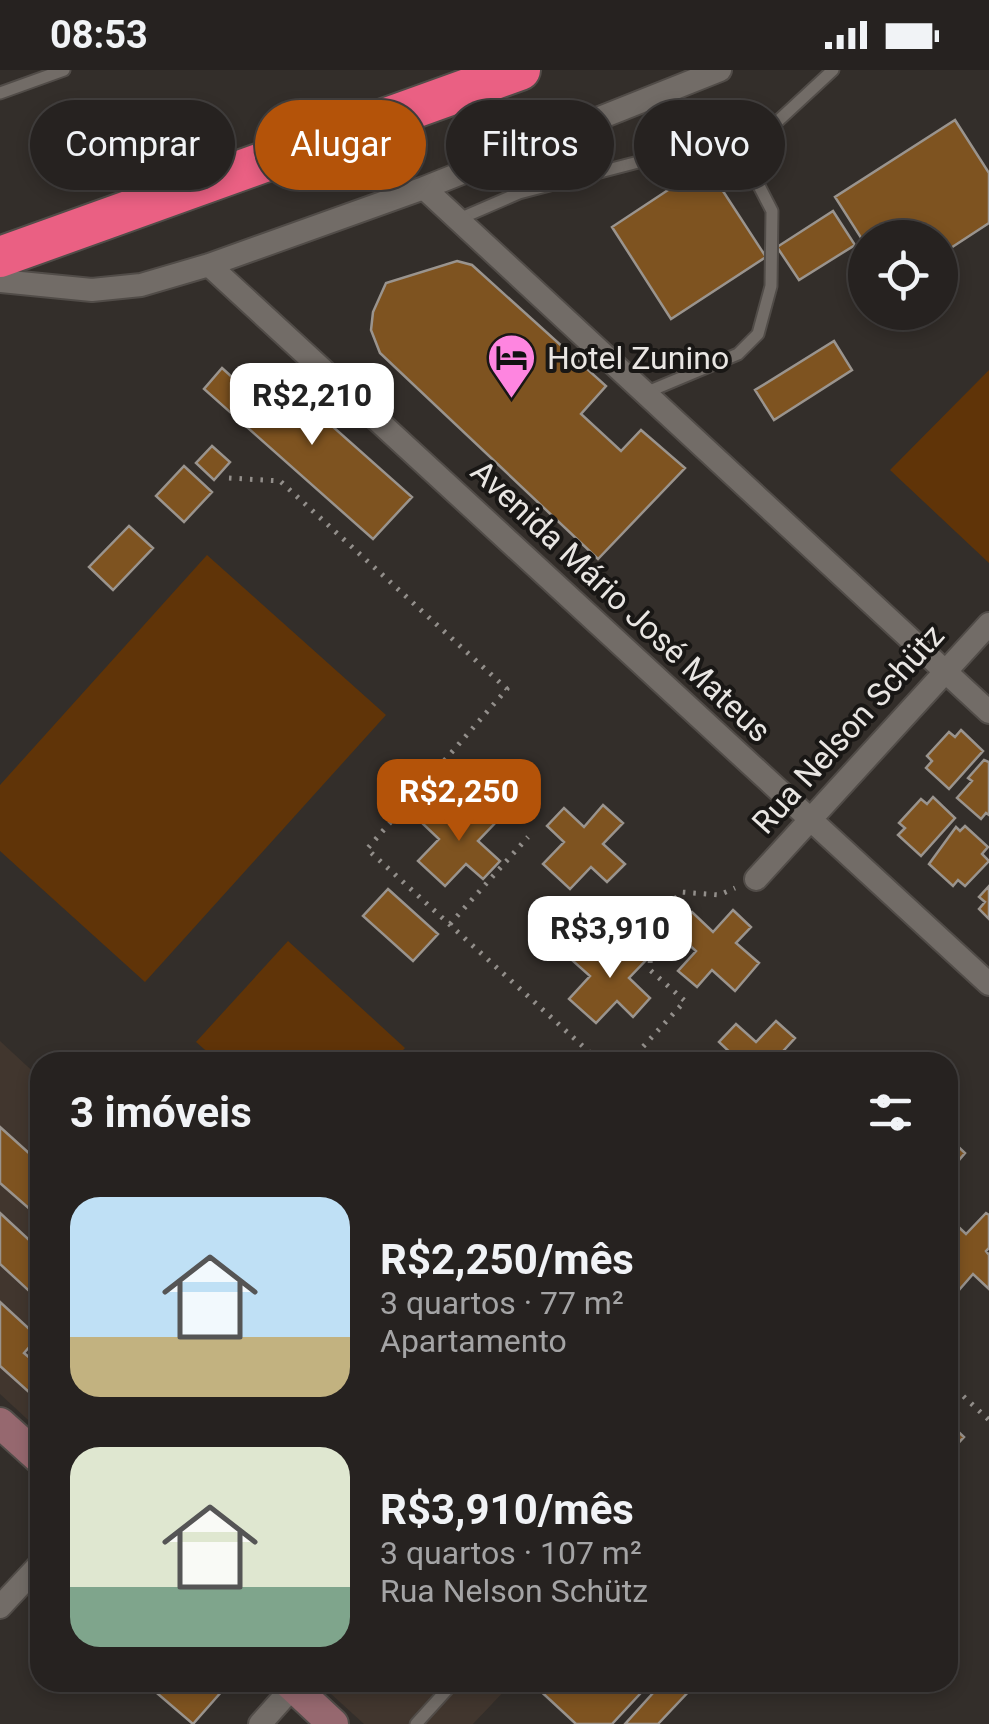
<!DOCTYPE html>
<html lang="pt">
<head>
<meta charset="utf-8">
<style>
  :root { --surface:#262220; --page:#322f2d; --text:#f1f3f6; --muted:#a4a4a5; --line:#423f3e; --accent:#b45309 }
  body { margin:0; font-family:Roboto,sans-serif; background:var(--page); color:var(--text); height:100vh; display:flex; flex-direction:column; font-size:38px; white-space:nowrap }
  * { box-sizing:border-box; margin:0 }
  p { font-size:32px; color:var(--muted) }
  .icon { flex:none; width:55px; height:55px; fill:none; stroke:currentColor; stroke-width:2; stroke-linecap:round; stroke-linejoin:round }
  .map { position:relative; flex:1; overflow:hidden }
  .side { position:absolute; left:30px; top:982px; width:928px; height:640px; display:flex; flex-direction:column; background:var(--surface); border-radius:30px; box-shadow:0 5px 15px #0003,0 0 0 2px var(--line) }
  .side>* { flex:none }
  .top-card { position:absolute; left:30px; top:30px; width:930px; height:90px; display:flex; gap:20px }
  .tools { position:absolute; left:848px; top:150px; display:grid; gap:20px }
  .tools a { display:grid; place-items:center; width:110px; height:110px; border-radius:50%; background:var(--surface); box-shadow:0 5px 15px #0003,0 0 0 2px var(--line); font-size:50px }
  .price { position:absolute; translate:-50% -85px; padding:0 22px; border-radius:20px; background:#fff; color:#222; font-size:32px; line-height:65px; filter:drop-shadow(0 2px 5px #0008) }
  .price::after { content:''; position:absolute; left:50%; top:60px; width:30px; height:22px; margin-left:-15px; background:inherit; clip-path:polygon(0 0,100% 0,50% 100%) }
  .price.selected { background:var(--accent); color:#fff }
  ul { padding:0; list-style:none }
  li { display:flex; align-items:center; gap:30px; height:250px; padding:0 40px }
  li span { display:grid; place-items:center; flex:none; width:280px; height:200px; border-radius:30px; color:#555 }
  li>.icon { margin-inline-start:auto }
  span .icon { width:120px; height:120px; fill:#fffc; stroke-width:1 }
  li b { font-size:42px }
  h2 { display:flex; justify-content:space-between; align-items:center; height:120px; padding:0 40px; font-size:42px }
  .tag { padding:0 35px; border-radius:45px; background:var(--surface); box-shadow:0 5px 15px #0003,0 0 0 2px var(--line); font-size:35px; line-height:90px }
  .tag.selected { background:var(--accent); color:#fff }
  .status { display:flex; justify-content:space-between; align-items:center; height:70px; padding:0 50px; background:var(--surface); direction:ltr }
  .status svg { height:28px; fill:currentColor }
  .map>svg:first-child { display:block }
</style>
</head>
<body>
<div class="status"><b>08:53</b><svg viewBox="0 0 49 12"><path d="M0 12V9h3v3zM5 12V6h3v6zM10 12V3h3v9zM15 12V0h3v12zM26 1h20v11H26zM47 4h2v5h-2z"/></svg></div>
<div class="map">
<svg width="989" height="1654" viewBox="0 0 989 1654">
  <rect width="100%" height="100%" fill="#332e2a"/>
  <path fill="#41362e" d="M0 971 40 1008V1361L0 1324Z
    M319 1613H512L473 1654H364Z"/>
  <path fill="#603408" d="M989 300V493L890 400Z
    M207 485 386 645 145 912 0 781V715Z
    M288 871 405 978 391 992H219L196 972Z"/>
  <path fill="#7e5320" stroke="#9a948e" stroke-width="2.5" d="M955 50 989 103V153L940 185V168H865V174L835 127Z
    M706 95 766 187 671 249 612 157Z
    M833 141 855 175 799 210 777 177Z
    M457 191 472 195 606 316 581 344 621 381 641 360 685 398 598 489 380 283 371 260 373 242 386 213Z
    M834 271 852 300 774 350 755 320Z
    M222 298 233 308 271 306 286 315 412 427 373 469 204 319Z
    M212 376 230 392 214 410 196 393Z
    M184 396 212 422 184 452 156 426Z
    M129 456 153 478 113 520 89 497Z
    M961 660 983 681 949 719 926 698 932 691 927 686 949 662 955 667Z
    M984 690 989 692V745L986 743 981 749 957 728 972 711 968 708Z
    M933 727 955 748 921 786 898 765 905 758 899 753 921 729 927 734Z
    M479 732 498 750 478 771 500 791 483 809 466 794 445 816 418 791 439 769 422 753 439 735 459 754Z
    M603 735 623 753 603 774 625 794 607 812 591 797 570 819 543 794 564 772 547 756 564 738 584 757Z
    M965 756 988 777 982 784 989 791 965 816 958 810 953 816 929 794 956 757 960 761Z
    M989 816V849L979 839 985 832 979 827Z
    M388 819 438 864 413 891 363 846Z
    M733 840 751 857 736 873 759 893 735 921 712 900 697 917 678 901 696 881 674 861 692 842 713 862Z
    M630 869 649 887 629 908 650 928 633 947 617 931 596 953 569 929 590 906 573 891 590 872 610 891Z
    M776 951 795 968 776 989 779 992H732L736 988 719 972 736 954 756 972Z
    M0 1057 40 1093V1148L0 1113Z
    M948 1067 965 1083 948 1103Z
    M0 1143 40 1180V1231L0 1194Z
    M986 1143 989 1145V1178L986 1181 989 1185V1219L973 1204 953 1227 948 1222V1147L966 1164Z
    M0 1232 38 1267 24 1283 31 1289 40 1280V1332L0 1296Z
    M948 1352 964 1367 948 1384Z
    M144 1612H230L193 1654Z
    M536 1612H651L612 1654H576L534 1615Z
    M663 1612H684L691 1619 658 1654H625Z"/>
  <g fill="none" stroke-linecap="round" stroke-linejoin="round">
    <defs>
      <path id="lane" d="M0 23 64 0
        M739 87 833 0
        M491 93 519 123 673 83 739 87 755 108 772 141 771 216 758 264 738 284 645 323
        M459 149 519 123
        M416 1654 454 1612"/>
      <path id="street" d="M424 118 989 642
        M209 195 989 914
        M0 211 92 220 141 215 209 195 424 118 720 0
        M756 809 989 554
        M0 1537 40 1494
        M260 1654 293 1617"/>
      <path id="secondary" d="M0 1353 40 1389
        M288 1612 333 1654"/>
      <path id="highway" d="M0 187 520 0"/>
    </defs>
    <use href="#lane" stroke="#514c48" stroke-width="15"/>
    <use href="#street" stroke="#514c48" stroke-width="26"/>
    <use href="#secondary" stroke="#514c48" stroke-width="34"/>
    <use href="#highway" stroke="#514c48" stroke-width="44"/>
    <path stroke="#938f8b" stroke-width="5" stroke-dasharray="2.5 8" stroke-linecap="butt" d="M229 408 280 411 507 619 367 779 600 992
      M450 854 528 767
      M629 992 685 931 650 900 651 857 681 822 719 825 735 818
      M948 1312 989 1350"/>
    <use href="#lane" stroke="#726c67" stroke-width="11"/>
    <use href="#street" stroke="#726c67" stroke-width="22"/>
    <use href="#secondary" stroke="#96686f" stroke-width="30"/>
    <use href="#highway" stroke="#ea6083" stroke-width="40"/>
  </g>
  <defs>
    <symbol id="hotel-pin" viewBox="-11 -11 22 30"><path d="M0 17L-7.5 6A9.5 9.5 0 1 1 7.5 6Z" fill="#fe85e0" stroke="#191715"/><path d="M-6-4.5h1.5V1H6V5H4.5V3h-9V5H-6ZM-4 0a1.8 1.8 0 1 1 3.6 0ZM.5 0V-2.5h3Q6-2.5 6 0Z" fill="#111"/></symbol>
  </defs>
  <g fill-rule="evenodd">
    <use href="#hotel-pin" x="484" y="260" width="55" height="75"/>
  </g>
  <g text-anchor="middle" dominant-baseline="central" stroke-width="8" stroke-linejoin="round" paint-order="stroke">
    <g font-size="32" fill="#e9e6e3" stroke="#191715" text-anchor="start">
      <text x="547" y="288">Hotel Zunino</text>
    </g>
    <g font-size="32" fill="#e9e6e3" stroke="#191715">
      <text transform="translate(621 531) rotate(43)">Avenida Mário José Mateus</text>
      <text transform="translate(848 659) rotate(-48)">Rua Nelson Schütz</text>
    </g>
  </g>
</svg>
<div class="tools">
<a><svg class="icon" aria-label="locate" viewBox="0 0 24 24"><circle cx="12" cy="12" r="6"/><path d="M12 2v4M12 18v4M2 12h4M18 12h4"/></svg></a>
</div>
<b class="price" style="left:312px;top:378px">R$2,210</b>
<b class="price selected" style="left:459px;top:774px">R$2,250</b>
<b class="price" style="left:610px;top:911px">R$3,910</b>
<div class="top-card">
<a class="tag">Comprar</a>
<a class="tag selected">Alugar</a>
<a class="tag">Filtros</a>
<a class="tag">Novo</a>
</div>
<section class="side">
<h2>3 imóveis<svg class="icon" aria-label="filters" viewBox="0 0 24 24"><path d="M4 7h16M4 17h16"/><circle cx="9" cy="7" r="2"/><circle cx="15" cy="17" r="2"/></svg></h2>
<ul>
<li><span style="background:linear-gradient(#bfe0f5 70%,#c2b280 0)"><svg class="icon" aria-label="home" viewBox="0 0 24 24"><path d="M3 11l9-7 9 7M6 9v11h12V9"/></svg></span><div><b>R$2,250/mês</b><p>3 quartos · 77 m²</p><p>Apartamento</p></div></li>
<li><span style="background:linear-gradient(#dfe7d0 70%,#7fa58c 0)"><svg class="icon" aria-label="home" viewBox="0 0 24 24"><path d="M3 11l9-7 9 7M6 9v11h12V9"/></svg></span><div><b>R$3,910/mês</b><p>3 quartos · 107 m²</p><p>Rua Nelson Schütz</p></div></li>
</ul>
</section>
</div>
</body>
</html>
